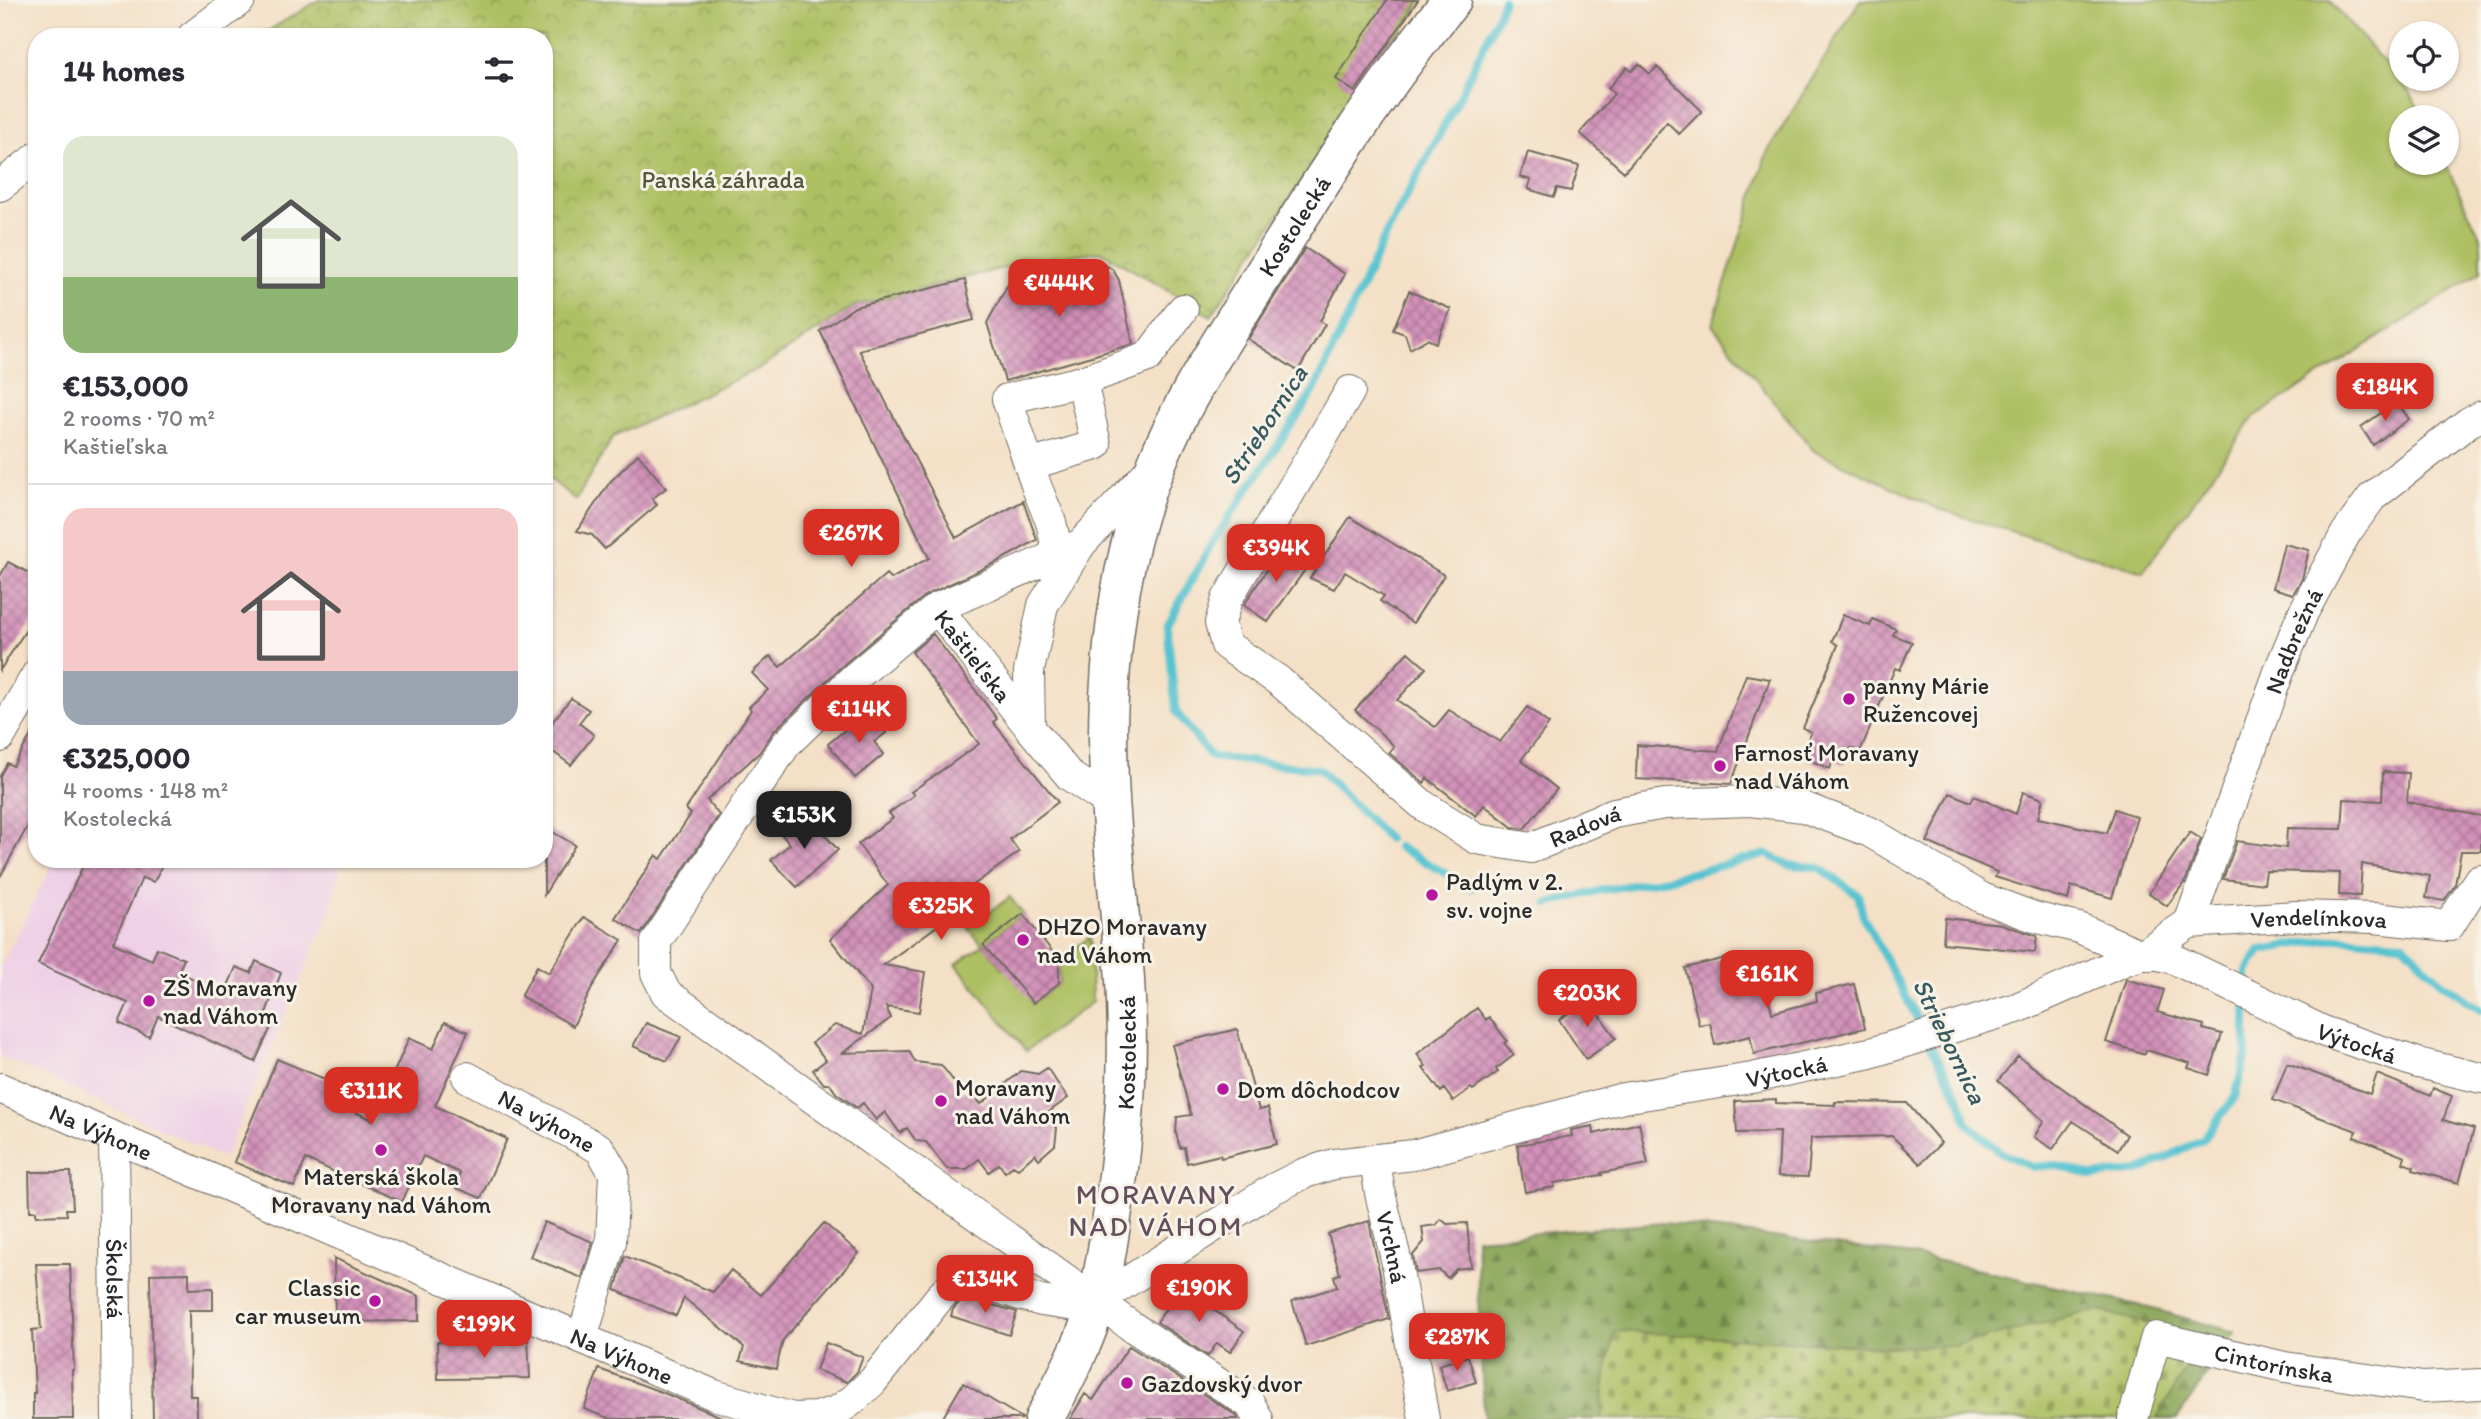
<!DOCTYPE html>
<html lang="en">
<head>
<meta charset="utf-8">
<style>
  :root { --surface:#fff; --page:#f2f2f3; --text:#2b2b33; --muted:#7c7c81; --line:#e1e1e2; --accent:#d93025 }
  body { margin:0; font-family:Itim,sans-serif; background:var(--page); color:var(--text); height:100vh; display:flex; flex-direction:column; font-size:26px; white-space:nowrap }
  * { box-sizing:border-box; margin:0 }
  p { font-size:23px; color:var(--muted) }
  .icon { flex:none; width:38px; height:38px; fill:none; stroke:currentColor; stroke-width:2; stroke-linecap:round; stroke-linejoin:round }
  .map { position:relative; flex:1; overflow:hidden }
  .drawer { position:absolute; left:28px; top:28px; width:525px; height:840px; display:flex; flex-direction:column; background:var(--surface); border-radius:28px; box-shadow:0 2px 5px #0004 }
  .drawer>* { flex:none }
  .buttons { position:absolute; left:2389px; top:21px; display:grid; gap:14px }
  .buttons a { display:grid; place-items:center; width:70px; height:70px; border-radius:50%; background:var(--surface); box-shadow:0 2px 5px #0004; font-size:35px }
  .price { position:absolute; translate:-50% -60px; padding:0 16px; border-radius:14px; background:var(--accent); color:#fff; font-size:23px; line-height:46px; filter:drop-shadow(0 2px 4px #0008) }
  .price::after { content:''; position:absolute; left:50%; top:42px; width:21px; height:16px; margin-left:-10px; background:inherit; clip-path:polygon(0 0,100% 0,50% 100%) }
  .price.active { background:#222; color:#fff }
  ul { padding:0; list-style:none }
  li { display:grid; align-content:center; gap:14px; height:371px; padding:0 35px }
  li+li { border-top:2px solid var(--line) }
  li span { display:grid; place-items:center; height:217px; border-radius:21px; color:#555 }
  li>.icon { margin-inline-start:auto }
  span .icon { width:126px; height:126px; fill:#fffc; stroke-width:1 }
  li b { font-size:30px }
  h2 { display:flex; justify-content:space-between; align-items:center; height:84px; padding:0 35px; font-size:30px }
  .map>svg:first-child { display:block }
</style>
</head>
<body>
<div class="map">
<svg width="2481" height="1419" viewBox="0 0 2481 1419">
  <defs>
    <pattern id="forest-firs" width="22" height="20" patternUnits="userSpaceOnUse" patternTransform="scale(1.75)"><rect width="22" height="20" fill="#8aa659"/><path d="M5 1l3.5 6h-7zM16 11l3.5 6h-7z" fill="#71874a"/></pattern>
    <pattern id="cemetery-stones" width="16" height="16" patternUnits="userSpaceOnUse" patternTransform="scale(1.75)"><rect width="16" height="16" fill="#aec063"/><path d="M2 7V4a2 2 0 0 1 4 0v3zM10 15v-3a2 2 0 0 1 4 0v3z" fill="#8e9c52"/></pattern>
    <pattern id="park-crowns" width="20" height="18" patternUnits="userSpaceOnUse" patternTransform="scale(1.75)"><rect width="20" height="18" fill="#aec063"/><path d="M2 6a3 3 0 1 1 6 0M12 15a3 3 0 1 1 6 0" fill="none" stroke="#8e9c52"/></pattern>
    <pattern id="building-cross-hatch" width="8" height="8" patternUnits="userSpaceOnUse" patternTransform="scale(1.75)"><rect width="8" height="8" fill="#d391b9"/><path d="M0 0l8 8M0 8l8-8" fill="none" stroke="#ab7797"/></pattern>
  </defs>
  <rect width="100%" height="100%" fill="#f7f3e8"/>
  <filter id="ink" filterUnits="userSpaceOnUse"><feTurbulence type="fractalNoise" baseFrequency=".0143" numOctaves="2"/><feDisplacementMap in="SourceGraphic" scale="14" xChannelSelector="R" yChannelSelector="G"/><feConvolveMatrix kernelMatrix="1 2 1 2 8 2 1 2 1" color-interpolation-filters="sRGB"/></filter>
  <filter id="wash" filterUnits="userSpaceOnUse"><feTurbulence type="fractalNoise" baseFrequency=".00686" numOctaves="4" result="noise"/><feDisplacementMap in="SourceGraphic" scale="28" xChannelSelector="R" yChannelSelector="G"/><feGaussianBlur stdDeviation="1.57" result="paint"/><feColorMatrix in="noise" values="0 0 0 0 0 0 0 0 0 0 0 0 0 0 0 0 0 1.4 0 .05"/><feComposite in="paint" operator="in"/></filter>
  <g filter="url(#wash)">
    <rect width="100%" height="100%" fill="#f4e0c6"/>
    <path fill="#efd0e6" d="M55 859H342L331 909 224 1158 0 1056V968Z"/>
    <path fill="#aec063" stroke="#6c7647" stroke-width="2" d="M1860 0H2329L2410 92 2423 117H2401V163H2445L2481 238V272L2254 417 2143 572 1939 509 1814 451 1712 325 1767 153Z
      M1010 897 1023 914 984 945 1003 969 1010 964 1033 1003 1059 983V960L1090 937 1092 1002 1026 1051 956 964 983 945 968 928Z"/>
    <path fill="url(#forest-firs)" stroke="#5a6842" stroke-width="2" d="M1664 1223 1913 1255 2146 1307 2235 1332 2177 1419H1484L1476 1238Z"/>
    <path fill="url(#cemetery-stones)" stroke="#6c7647" stroke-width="2" d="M2095 1310 2204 1338 2156 1419H1601L1606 1374 1615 1331 1883 1347 1954 1346Z"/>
    <path fill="url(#park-crowns)" stroke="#6c7647" stroke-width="2" d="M319 0H1422L1211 316 1100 251 1032 261 854 306 762 367 613 437 576 500 544 474V37H258Z"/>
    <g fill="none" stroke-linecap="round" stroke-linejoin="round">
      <path stroke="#57c3d0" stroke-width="8" d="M1388 839 1319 769 1211 757 1176 712 1167 626 1212 543 1314 391 1386 234 1461 94 1498 16 1503 0
        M1398 847 1472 888
        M1548 904 1602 890 1668 879 1767 854 1789 865 1818 867 1858 895 1863 916 1923 1030
        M2247 986V971L2261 950 2338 938 2403 943 2441 982 2481 1010
        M1929 1042 1960 1100 1967 1123 2000 1152 2032 1167 2055 1165 2093 1176 2139 1171 2203 1139 2235 1097 2246 1055V1003"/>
    </g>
    <g id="blocks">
      <path fill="url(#building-cross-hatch)" d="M1387 0H1418L1355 92 1336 79Z
        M1639 64 1650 74 1657 67 1702 111 1679 134 1667 122 1624 172 1580 133 1614 94 1608 88 1627 67 1632 71Z
        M1528 152 1579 166 1571 191 1557 188 1554 197 1528 189 1531 180 1520 177Z
        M1305 248 1345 274 1320 321 1325 324 1298 371 1248 339Z
        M1059 259 1063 274 1104 264 1113 270 1119 280 1133 344 1005 381 987 323 1007 286 1040 278 1037 265Z
        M965 280 974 320 859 350 956 538 1023 501 1037 540 997 562 926 595 842 666 774 731 759 753 707 800 719 815 641 934 615 918 656 855 661 859 691 814 686 809 751 710 749 707 768 690 752 673 770 656 780 667 886 574 891 579 929 558 820 331 855 307Z
        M1409 291 1451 309 1436 343 1427 339 1410 349 1405 334 1393 330Z
        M2397 402 2409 419 2373 445 2361 427Z
        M638 454 666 488 652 499 657 505 605 549 592 535 577 531 610 482Z
        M1350 517 1444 575 1413 623 1380 601 1384 596 1345 572 1334 589 1310 578Z
        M2284 544 2309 550 2302 579 2293 594 2273 588Z
        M1282 546 1309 564 1268 622 1244 605Z
        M8 562 37 577V613L0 670V576Z
        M1843 615 1870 626 1873 619 1896 629 1893 635 1912 642 1900 670 1895 668 1860 752 1851 748 1844 764 1833 760 1830 769 1807 759 1812 749 1805 746 1811 732 1803 728 1838 645 1832 641Z
        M933 634 997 719 993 722 1058 802 1010 839 1019 852 954 899 956 901 952 904 958 911 883 965 925 972 919 1012 886 1007 891 1018 843 1053 909 1051 915 1062 941 1065 963 1093 968 1089 981 1104 1021 1071 1038 1074 1047 1068 1068 1098 1046 1114 1057 1128 1055 1145 1039 1159 1035 1154 1018 1169 1013 1166 1005 1172 999 1164 989 1172 979 1159 967 1169H947L926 1142 916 1141 907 1128 900 1133 885 1112 876 1120 863 1103 857 1108 836 1093 830 1084H824L813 1070 826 1060 812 1043 835 1025 863 1034 871 990 830 939 888 885 858 844 893 818 889 813 914 795 911 792 979 744 912 652Z
        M1408 652 1426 668 1397 700 1435 727 1449 710 1500 742 1527 707 1549 724 1521 760 1557 789 1524 829 1512 827 1484 805 1476 816 1427 778 1424 783 1389 753 1394 747 1391 743 1355 710Z
        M1746 675 1770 679 1731 784 1636 779 1637 745 1718 751Z
        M571 698 589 710 579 723 594 735 571 765 544 745V733Z
        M868 711 886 733 874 742 884 754 855 778 828 744Z
        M37 725V809L0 877V776L7 763 13 766Z
        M2383 772 2409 773 2407 802 2481 816V851H2461L2455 885 2444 901 2426 898 2430 876 2362 864 2360 896 2339 895 2340 873 2266 871 2264 884 2223 879 2237 841 2286 848 2287 828 2342 829 2344 799 2382 801Z
        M2023 792 2043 799 2038 818 2107 833 2115 809 2137 817 2112 898 2071 886 2068 900 1995 877 1997 872 1927 842 1950 793 1971 802 1974 796 2016 814Z
        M806 813 838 850 797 887 771 860 790 844 782 835Z
        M544 827 575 845 544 895Z
        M2190 832 2201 839 2186 880 2167 906 2149 893Z
        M86 859H165L154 882 142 878 113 943 152 960 157 948 184 959 178 972 225 993 236 967 251 973 256 961 281 973 263 1021 272 1025 255 1062 158 1016 149 1037 119 1023 128 1003 38 964Z
        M1023 914 1059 960V983L1033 1003 983 945Z
        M584 917 622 940 594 984 573 1026 521 996 537 966 549 973Z
        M1945 918 2001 924 2037 936 2035 952 1943 943Z
        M1726 958 1732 982 1764 976 1772 1013 1817 1001 1816 993 1854 984 1865 1028 1754 1054 1750 1036 1715 1045 1710 1023 1699 1025 1685 968Z
        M2126 979 2164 990 2157 1012 2204 1025 2203 1029 2222 1034 2209 1075 2188 1068 2190 1063 2146 1050 2145 1054 2106 1042Z
        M1588 999 1616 1038 1586 1059 1559 1020Z
        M1477 1008 1486 1020 1489 1017 1507 1041 1504 1043 1514 1055 1496 1069 1498 1072 1473 1090 1471 1088 1453 1101 1444 1089 1441 1092 1423 1068 1426 1066 1417 1054Z
        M445 1022 468 1032 435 1106 507 1139 481 1198 454 1187 460 1173 423 1156 402 1202 306 1159 294 1187 234 1162 277 1059 337 1084 330 1101 373 1120 409 1038 433 1049Z
        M646 1023 681 1037 667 1061 633 1046Z
        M1237 1029 1259 1110 1268 1108 1277 1144 1221 1158 1220 1155 1187 1163 1184 1147 1180 1148 1176 1133 1177 1117 1191 1115 1172 1045Z
        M2018 1056 2127 1135 2118 1150 2073 1121 2053 1149 2034 1137 2044 1121 1998 1081Z
        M2287 1063 2370 1094 2377 1074 2430 1096 2433 1088 2452 1096 2443 1120 2474 1129 2459 1183 2413 1170 2414 1167 2403 1163 2405 1157 2354 1137 2357 1131 2273 1100Z
        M1776 1099V1103L1835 1105V1102L1907 1103 1941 1143 1920 1164 1892 1136 1811 1138 1808 1177 1778 1176 1780 1132 1737 1133 1735 1101Z
        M1639 1123 1648 1164 1601 1173 1602 1175 1554 1183 1555 1187 1525 1192 1517 1145 1572 1136 1571 1130 1593 1126 1594 1134Z
        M29 1172H71L73 1209H66L67 1215 36 1216V1211H30Z
        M1441 1219 1447 1224 1467 1223 1471 1267 1456 1269 1448 1278 1439 1270 1416 1273 1413 1255 1424 1242 1422 1227 1436 1225Z
        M1369 1221 1389 1319 1306 1346 1292 1301 1337 1287 1334 1276 1340 1274 1328 1234Z
        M544 1222 593 1242 582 1278 530 1257Z
        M824 1223 859 1253 783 1340 776 1369 740 1361 744 1347 684 1298 676 1316 615 1290 625 1256 713 1292 731 1270 761 1295Z
        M334 1258 419 1296V1321L335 1322Z
        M36 1264H70L74 1370H72L73 1419H33V1393H35L32 1330 41 1329Z
        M189 1273V1289L213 1288V1310H189L190 1396H197V1419H153L150 1274Z
        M1180 1287 1244 1331 1230 1352 1217 1343 1208 1356 1157 1322Z
        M964 1297 1017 1312 1009 1335 951 1316 953 1309Z
        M528 1339 530 1378 438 1379 437 1342Z
        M826 1343 863 1357 857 1372 847 1382 816 1370Z
        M1129 1346 1237 1416 1238 1419H1070L1085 1394 1093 1400Z
        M1468 1356 1476 1382 1447 1391 1439 1365Z
        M599 1369 664 1393 726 1419H611L584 1409Z
        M963 1383 1022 1418V1419H942Z"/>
    </g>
  </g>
  <g filter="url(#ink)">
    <use href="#blocks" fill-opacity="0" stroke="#716a61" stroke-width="2"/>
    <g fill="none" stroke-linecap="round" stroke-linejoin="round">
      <defs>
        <g id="minor">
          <path d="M192 37 240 0"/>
          <path d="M0 186 37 157"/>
          <path id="s1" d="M1350 391 1227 599 1220 623 1226 645 1279 681 1424 806 1477 839 1531 848 1614 813 1665 804 1750 801 1803 807 1870 832 1982 898 2034 917 2079 928 2142 955"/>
          <path d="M1029 465 1096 445 1082 381"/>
          <path d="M1152 468 1081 544 937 608 853 679 786 744 656 942V973L666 993 1131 1326 1250 1404 1258 1419"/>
          <path d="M1081 544 1043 605 1029 671 1030 728 1070 776 1110 803"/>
          <path d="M1058 553 1051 522 1037 488 1007 399 1082 381 1148 357 1183 309"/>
          <path id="s2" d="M937 608 1030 728"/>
          <path d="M0 737 37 674"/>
          <path id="s3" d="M2189 923 2281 666 2303 613 2346 533 2372 497 2469 422 2481 416"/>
          <path id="s4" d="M2142 955 2189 923 2296 916 2375 918 2449 926 2478 881 2481 880"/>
          <path id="s5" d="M467 1077 600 1149 614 1173 611 1242 582 1338"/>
          <path id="s6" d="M0 1088 714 1395 793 1418 816 1417 837 1411 854 1399 873 1381 939 1298 956 1280 968 1279 1041 1301 1076 1306 1097 1301 1273 1189 1305 1173 1334 1164 1413 1155 1623 1098 1752 1078 1870 1053 2017 1008 2128 959 2142 955H2159L2174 959 2325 1032 2418 1063 2481 1078"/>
          <path id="s7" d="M114 1137 117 1419"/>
          <path id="s8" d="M1375 1160 1380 1193 1396 1259 1424 1419"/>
          <path id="s9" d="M2133 1419 2156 1337 2285 1367 2423 1387 2481 1384"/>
        </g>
        <g id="major">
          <path id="s10" d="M1044 1419C1064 1381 1086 1342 1097 1300 1104 1273 1108 1245 1112 1217 1125 1138 1130 1060 1125 980 1119 886 1104 792 1109 697 1113 618 1126 539 1156 465 1182 399 1224 338 1261 278 1320 183 1380 87 1452 0"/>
        </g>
      </defs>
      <use href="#minor" stroke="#716a61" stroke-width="32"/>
      <use href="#major" stroke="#716a61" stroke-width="41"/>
      <use href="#minor" stroke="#fff" stroke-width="30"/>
      <use href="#major" stroke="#fff" stroke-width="38"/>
    </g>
  </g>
  <g fill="#b5179e" stroke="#f7f3e8" stroke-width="2.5">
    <circle cx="1849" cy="699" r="7"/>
    <circle cx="1720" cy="766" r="7"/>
    <circle cx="1432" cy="895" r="7"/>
    <circle cx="1023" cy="940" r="7"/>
    <circle cx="149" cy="1001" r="7"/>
    <circle cx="1223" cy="1089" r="7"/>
    <circle cx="941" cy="1101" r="7"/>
    <circle cx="381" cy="1150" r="7"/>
    <circle cx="375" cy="1301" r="7"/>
    <circle cx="1127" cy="1383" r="7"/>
  </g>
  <g text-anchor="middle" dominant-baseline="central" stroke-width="6" stroke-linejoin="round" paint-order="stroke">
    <g font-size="24" fill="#52583c" stroke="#f7f3e8">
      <text x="723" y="179">Panská záhrada</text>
    </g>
    <g font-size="24" fill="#2b2b2b" stroke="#f7f3e8">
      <text stroke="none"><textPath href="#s10" startOffset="1251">Kostolecká</textPath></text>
      <text stroke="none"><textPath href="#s3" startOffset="301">Nadbrežná</textPath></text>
      <text stroke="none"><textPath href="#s2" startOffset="60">Kaštieľska</textPath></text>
      <text stroke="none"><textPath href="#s1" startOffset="721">Radová</textPath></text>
      <text stroke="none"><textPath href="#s4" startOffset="187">Vendelínkova</textPath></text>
      <text stroke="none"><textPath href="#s6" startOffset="2574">Výtocká</textPath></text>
      <text stroke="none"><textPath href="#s10" startOffset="380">Kostolecká</textPath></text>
      <text stroke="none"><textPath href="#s6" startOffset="1965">Výtocká</textPath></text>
      <text stroke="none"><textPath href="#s5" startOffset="91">Na výhone</textPath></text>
      <text stroke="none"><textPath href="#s6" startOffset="110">Na Výhone</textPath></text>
      <text stroke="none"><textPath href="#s8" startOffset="89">Vrchná</textPath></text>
      <text stroke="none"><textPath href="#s7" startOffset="142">Školská</textPath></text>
      <text stroke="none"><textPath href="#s6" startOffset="677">Na Výhone</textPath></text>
      <text stroke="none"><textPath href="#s9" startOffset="206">Cintorínska</textPath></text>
    </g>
    <g font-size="24" fill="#2b2b2b" stroke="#f7f3e8" text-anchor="start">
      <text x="1863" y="685">panny Márie<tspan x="1863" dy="28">Ružencovej</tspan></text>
      <text x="1734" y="752">Farnosť Moravany<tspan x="1734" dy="28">nad Váhom</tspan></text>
      <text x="1446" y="881">Padlým v 2.<tspan x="1446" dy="28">sv. vojne</tspan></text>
      <text x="1037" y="926">DHZO Moravany<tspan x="1037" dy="28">nad Váhom</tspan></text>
      <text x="163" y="987">ZŠ Moravany<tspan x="163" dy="28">nad Váhom</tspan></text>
      <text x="955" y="1087">Moravany<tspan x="955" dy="28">nad Váhom</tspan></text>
      <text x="1237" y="1089">Dom dôchodcov</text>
      <text x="381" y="1176" text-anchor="middle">Materská škola<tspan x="381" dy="28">Moravany nad Váhom</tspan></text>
      <text x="361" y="1287" text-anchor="end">Classic<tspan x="361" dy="28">car museum</tspan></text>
      <text x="1141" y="1383">Gazdovský dvor</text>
    </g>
    <g font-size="26" font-style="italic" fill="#38595d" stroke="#f7f3e8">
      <text transform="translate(1264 425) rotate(-57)">Striebornica</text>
      <text transform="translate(1950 1041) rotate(64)">Striebornica</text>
    </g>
    <g font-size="28" letter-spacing="2" fill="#664f5d" stroke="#f7f3e8">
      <text x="1156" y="1194">MORAVANY<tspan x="1156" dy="32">NAD VÁHOM</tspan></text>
    </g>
  </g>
</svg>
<div class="buttons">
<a><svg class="icon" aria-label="locate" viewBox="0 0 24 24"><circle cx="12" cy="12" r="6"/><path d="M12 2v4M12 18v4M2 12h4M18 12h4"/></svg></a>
<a><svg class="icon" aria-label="layers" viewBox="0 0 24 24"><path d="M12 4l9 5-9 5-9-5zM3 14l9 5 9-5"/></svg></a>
</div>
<b class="price" style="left:1059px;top:319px">€444K</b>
<b class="price" style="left:2385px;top:423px">€184K</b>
<b class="price" style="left:851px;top:569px">€267K</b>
<b class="price" style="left:1276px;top:584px">€394K</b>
<b class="price" style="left:859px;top:745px">€114K</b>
<b class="price active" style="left:804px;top:851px">€153K</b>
<b class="price" style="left:941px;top:942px">€325K</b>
<b class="price" style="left:1767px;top:1010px">€161K</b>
<b class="price" style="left:1587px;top:1029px">€203K</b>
<b class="price" style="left:371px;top:1127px">€311K</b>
<b class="price" style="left:985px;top:1315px">€134K</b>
<b class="price" style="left:1199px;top:1324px">€190K</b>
<b class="price" style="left:484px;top:1360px">€199K</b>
<b class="price" style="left:1457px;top:1373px">€287K</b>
<section class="drawer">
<h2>14 homes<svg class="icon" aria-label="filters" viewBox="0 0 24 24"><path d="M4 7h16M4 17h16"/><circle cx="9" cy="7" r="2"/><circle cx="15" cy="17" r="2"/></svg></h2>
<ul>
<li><span style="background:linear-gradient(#dfe7d0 65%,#8fb573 0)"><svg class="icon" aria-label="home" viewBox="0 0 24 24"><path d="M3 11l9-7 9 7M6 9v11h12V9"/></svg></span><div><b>€153,000</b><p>2 rooms · 70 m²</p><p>Kaštieľska</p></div></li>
<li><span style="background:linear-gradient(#f6c9c9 75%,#9aa5b1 0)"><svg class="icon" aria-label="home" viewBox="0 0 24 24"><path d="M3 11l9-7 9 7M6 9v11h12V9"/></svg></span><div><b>€325,000</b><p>4 rooms · 148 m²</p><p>Kostolecká</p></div></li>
</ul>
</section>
</div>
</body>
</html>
